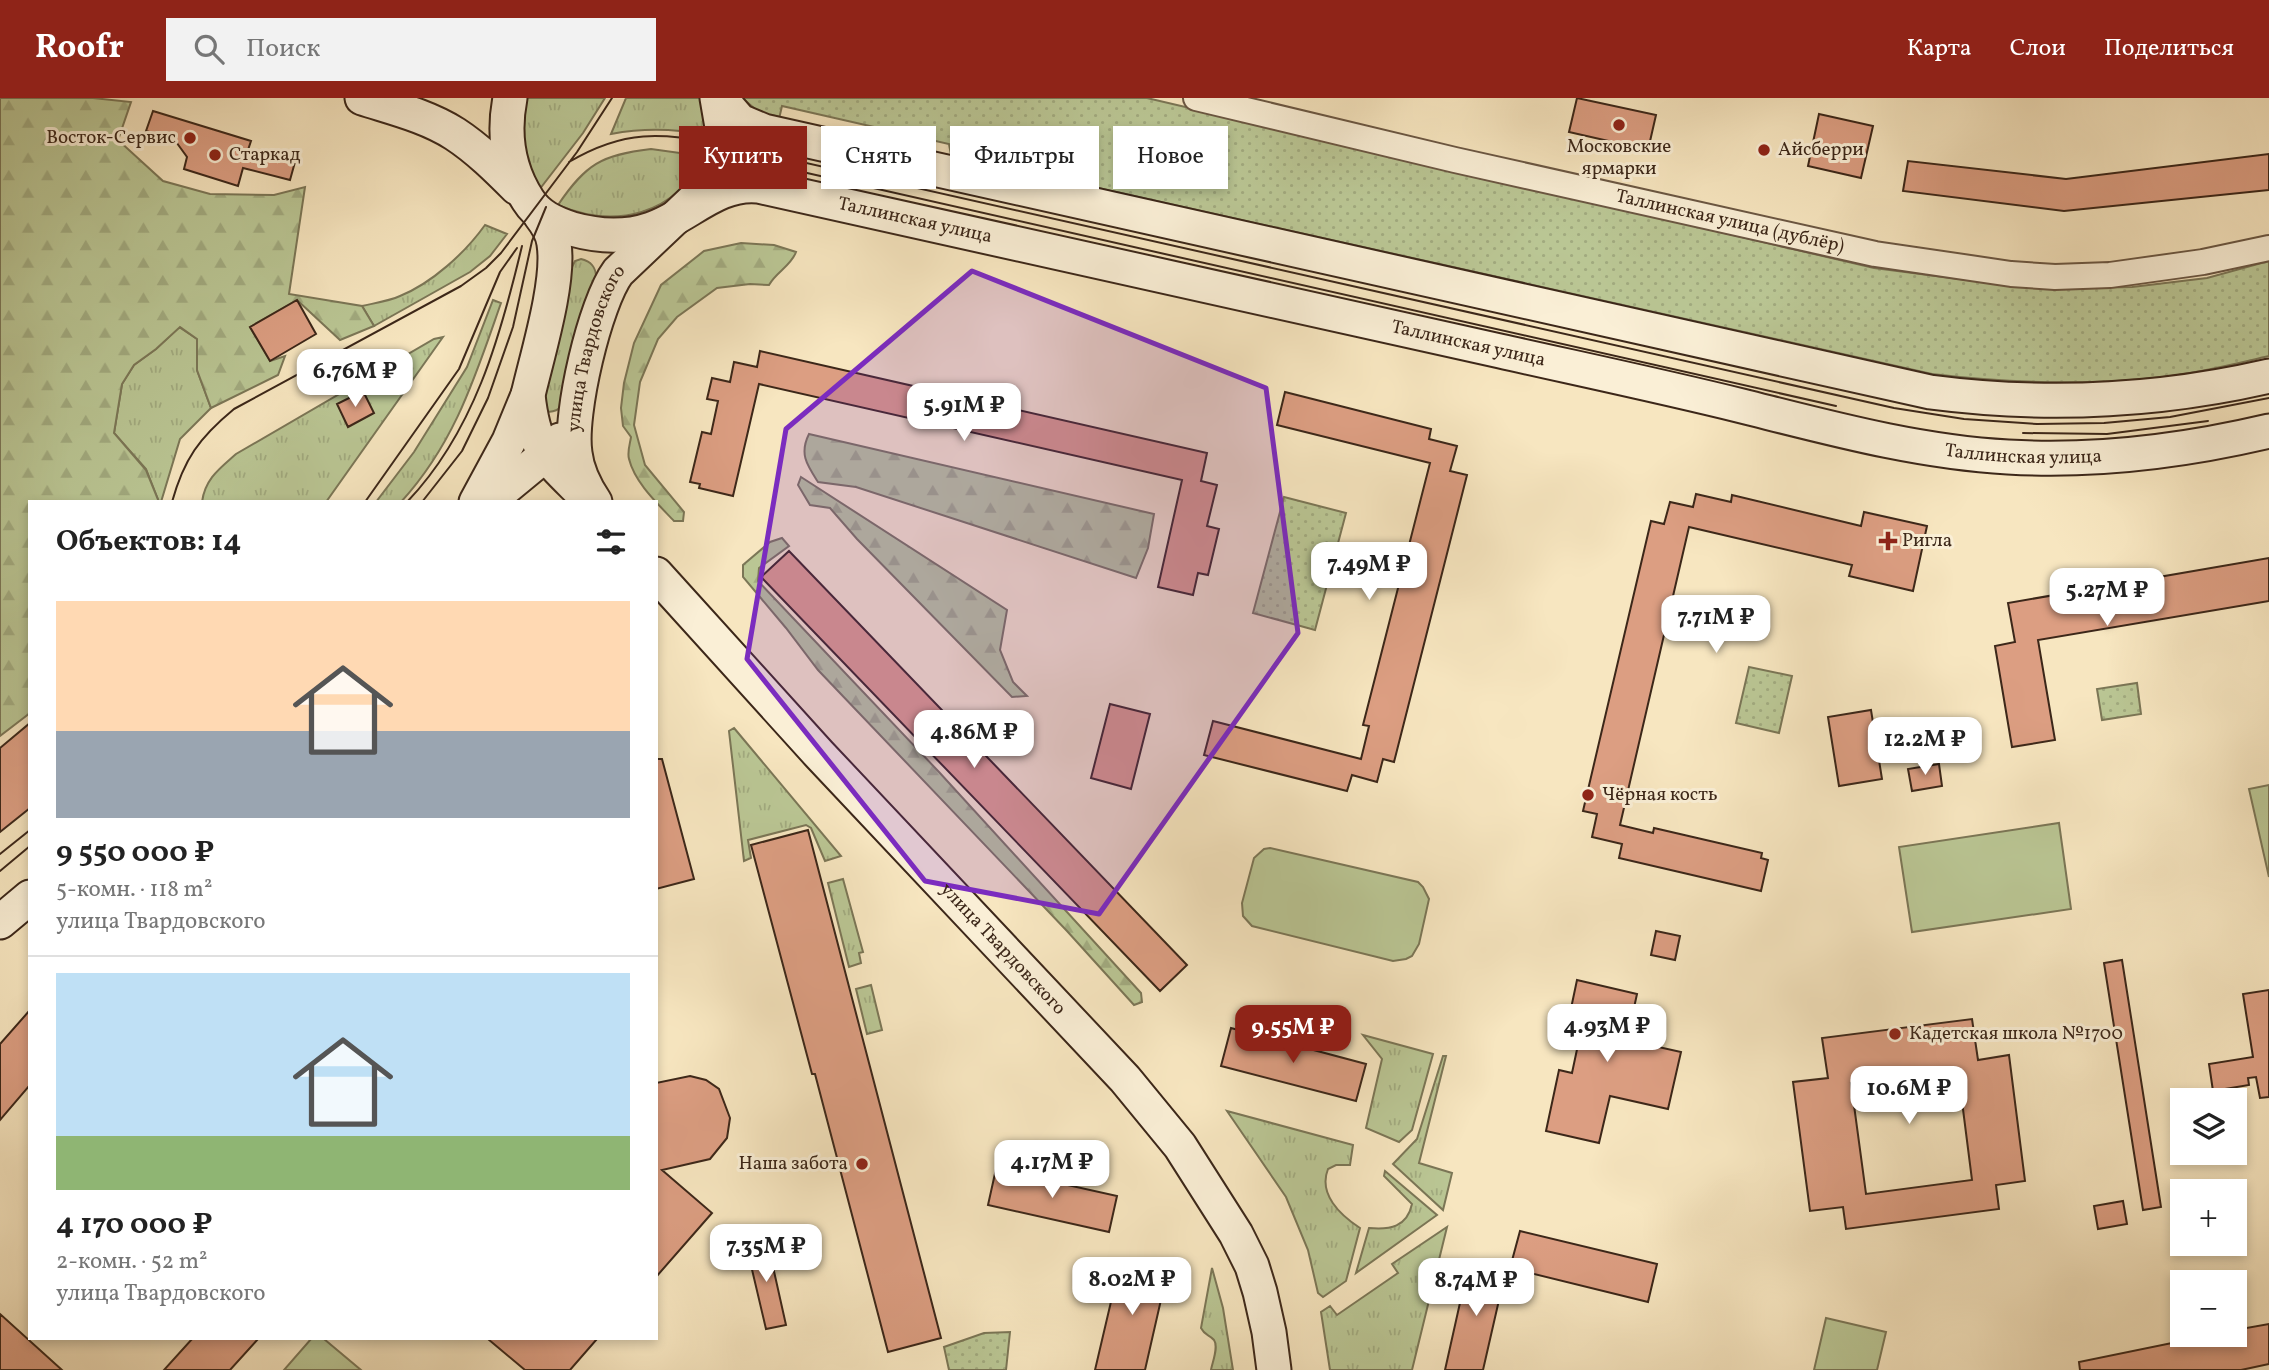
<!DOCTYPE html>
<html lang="ru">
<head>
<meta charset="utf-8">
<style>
  :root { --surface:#fff; --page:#f2f2f2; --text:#222; --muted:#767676; --line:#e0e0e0; --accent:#8f2418 }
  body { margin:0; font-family:Vollkorn,serif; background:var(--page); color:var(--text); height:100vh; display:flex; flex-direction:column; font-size:26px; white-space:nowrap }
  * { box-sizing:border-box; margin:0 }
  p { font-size:23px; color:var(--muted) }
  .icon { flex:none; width:38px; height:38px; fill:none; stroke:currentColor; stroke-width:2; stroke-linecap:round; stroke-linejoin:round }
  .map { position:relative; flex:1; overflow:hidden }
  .sheet { position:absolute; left:28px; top:402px; width:630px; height:840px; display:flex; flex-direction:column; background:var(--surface); border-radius:0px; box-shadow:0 4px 10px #0003 }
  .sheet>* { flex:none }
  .top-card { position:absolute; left:679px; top:28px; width:665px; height:63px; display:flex; gap:14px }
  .controls { position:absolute; left:2170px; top:990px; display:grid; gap:14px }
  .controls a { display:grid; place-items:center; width:77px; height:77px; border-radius:0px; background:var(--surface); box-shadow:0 4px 10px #0003; font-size:35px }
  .price { position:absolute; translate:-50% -60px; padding:0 16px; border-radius:14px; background:#fff; color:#222; font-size:23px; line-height:46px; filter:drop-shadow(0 2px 4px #0008) }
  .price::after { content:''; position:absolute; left:50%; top:42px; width:21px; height:16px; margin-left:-10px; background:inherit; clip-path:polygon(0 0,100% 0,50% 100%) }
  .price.active { background:var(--accent); color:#fff }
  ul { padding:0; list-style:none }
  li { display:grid; align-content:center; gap:14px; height:371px; padding:0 28px }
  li+li { border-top:2px solid var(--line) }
  li span { display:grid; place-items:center; height:217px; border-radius:0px; color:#555 }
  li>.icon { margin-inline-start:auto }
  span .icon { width:126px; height:126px; fill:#fffc; stroke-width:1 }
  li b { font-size:30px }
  h2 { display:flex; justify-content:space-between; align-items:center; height:84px; padding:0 28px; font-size:30px }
  .tag { padding:0 24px; border-radius:0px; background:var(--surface); box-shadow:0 4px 10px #0003; font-size:24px; line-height:63px }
  .tag.active { background:var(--accent); color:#fff }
  header { display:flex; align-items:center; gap:42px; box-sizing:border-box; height:98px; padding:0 35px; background:var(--accent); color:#fff }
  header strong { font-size:33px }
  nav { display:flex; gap:38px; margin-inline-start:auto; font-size:24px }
  .search { width:490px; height:63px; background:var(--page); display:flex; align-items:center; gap:18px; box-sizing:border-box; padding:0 24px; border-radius:0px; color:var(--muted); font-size:26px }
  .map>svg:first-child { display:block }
</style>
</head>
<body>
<header>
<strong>Roofr</strong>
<div class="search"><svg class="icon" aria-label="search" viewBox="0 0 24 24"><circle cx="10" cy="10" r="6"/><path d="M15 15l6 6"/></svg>Поиск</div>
<nav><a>Карта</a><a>Слои</a><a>Поделиться</a></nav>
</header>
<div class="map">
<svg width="2269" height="1272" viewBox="0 0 2269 1272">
  <defs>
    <pattern id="grass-tufts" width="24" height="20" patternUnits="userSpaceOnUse" patternTransform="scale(1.75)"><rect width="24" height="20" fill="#bac694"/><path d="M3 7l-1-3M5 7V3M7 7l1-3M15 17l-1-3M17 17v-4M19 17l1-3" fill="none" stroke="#a1aa7f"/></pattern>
    <pattern id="forest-firs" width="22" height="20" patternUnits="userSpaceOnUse" patternTransform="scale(1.75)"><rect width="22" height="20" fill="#bac694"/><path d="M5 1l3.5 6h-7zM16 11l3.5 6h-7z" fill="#a1aa7f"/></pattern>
    <pattern id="park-dots" width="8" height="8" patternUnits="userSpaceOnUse" patternTransform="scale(1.75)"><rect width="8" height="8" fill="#bac694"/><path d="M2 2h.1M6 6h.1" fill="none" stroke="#a1aa7f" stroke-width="1.8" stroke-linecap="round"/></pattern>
  </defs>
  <rect width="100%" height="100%" fill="#f7e6c0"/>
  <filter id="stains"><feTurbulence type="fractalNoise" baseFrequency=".00286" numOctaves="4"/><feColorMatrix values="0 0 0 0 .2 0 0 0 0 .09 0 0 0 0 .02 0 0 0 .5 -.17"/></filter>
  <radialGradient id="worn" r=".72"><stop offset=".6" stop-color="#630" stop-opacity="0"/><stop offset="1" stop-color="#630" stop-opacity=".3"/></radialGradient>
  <path fill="url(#grass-tufts)" stroke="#7b7656" stroke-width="2" d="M526 0H605L583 35 539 92C523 64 520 31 526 0Z
    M626 0H700L704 13V37C672 30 644 30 611 36Z
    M651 51 702 58C677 118 614 131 558 107 586 66 601 57 651 51Z
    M485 127 507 136 490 158 470 174 374 228 362 208C375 205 389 203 400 198 432 185 465 155 485 127Z
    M581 161C591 163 596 170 596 179L562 308C557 313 552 315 545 313L539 302 569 175 575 163Z
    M493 202 501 205C475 279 455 345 401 404H376L414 354 467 269Z
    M179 229 197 241V272L211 310 180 341 161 404H159L146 371 114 335 122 286 134 267 156 251Z
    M443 239 326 404H202C205 381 219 371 236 356L434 241Z
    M734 630 841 758 825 763 811 730 806 727 748 742 751 760 744 763 729 633Z
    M843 781 863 854 859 855 861 865 849 869 828 785Z
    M871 887 882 932 867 936 856 891Z
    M1363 937 1433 956 1412 1032 1399 1044 1366 1030 1382 961Z
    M1443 958H1446L1419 1065 1452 1075 1443 1112 1393 1066 1417 1041Z
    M1227 1013 1353 1047 1350 1067H1336L1328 1071C1318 1096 1340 1117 1360 1130L1346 1183 1323 1199 1318 1195 1308 1152 1286 1099Z
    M1385 1073 1437 1117 1356 1175 1369 1130C1390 1132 1407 1129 1412 1106L1384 1078Z
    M1447 1129 1412 1272H1330L1321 1214 1330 1208 1337 1217 1398 1175 1392 1166Z
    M1212 1170 1223 1210 1233 1272H1211C1212 1265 1219 1249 1214 1242 1209 1236 1205 1238 1201 1230Z"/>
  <path fill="url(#forest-firs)" stroke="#7b7656" stroke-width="2" d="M0 0H93L131 4 118 42 163 83 210 96 274 97 305 89 289 196 362 208 374 228 340 242 297 202 250 229 270 263 285 258 278 277 211 310 197 272V241L180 229 156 251 134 267 122 286 114 335 146 372 159 404H30V615L0 638Z
    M741 145 774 147 796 154C791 168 776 174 769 187L750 186 717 190 677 219 658 241 640 284 634 327 645 367 684 414 683 423H674C658 406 635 385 629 361 627 354 630 346 631 339L623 328 621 310 624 285 634 245 661 187 704 153Z
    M809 336 1154 416 1148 450 1136 480 856 389 818 384C807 367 799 356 809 336Z
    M801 379 1007 512 1000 552 1013 584 1027 598 1012 599 857 441 830 410 810 407 798 387Z
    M782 440 789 448 759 470 758 483 939 674 1141 895 1142 904 1134 907 1067 833 818 572 786 530 743 479V467L770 444Z"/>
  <path fill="url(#park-dots)" stroke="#7b7656" stroke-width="2" d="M742 0H1147L1874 170 2014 188 2086 190 2132 189 2207 180 2269 163V258C2234 266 2199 275 2163 279 2086 288 2009 285 1932 276L951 57 949 46 782 8 779 21 760 15Z
    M1284 399 1346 415 1315 532 1253 515Z
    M1749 569 1792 578 1779 635 1736 625Z
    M2137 585 2141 616 2102 622 2097 591Z
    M1010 1234 1006 1272H949L944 1249 984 1235Z"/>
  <path fill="#bac694" stroke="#7b7656" stroke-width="2" d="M2269 687V779L2249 691Z
    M2059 725 2071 811 1912 834 1899 749Z
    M1270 750 1418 784 1423 789 1429 801 1419 846 1412 858 1406 861 1393 863 1252 828 1243 818 1242 805 1254 760 1264 751Z
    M1826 1220 1886 1234 1877 1272H1814Z
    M311 1241H324L361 1272H284Z"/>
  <path fill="#dc9e82" stroke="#3c2719" stroke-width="2" fill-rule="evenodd" d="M1577 0 1656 17 1648 52 1569 34Z
    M153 13 251 43 248 52 295 64 290 82 243 70 238 88 184 71 187 59 174 41 146 33Z
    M1819 16 1873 28 1861 80 1808 68Z
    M2269 56V92L2064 113 1903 93 1908 63 2066 81Z
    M297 202 316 236 270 263 250 229Z
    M760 253 1207 355 1201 383 1217 387 1207 428 1219 431 1208 477 1198 475 1193 497 1158 489 1182 382 759 286 733 398 699 390 700 386 690 384 702 334 711 336 718 303 707 301 712 280 730 284 734 264 757 269Z
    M363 293 374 315 348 329 337 306Z
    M1285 294 1431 331 1429 341 1457 348 1450 373 1467 377 1394 664 1383 661 1377 684 1352 677 1347 693 1204 657 1213 623 1361 661 1369 628 1363 627 1430 365 1277 327Z
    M1696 396 1731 404 1732 397 1861 428 1864 414 1927 428 1913 493 1849 478 1852 467 1689 429 1620 727 1653 735 1654 730 1762 755 1761 760 1768 762 1761 793 1619 760 1622 746 1592 739 1597 716 1583 713 1651 423 1664 426 1670 404 1693 409Z
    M789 453 1187 867 1160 893 761 479Z
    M2269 460V503L2038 542 2055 642 2012 649 1995 548 2015 544 2008 505Z
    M1110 606 1150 616 1131 691 1091 680Z
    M1871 612 1882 681 1839 688 1828 619Z
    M30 625V710L0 734V650Z
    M656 661H662L694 781 656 791Z
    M1939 666 1942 688 1912 693 1908 671Z
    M808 732 941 1240 888 1254 815 976H812L751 747Z
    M1656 833 1680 838 1675 862 1651 857Z
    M2122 862 2161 1109 2143 1112 2104 865Z
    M1577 882 1637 896 1627 942 1681 954 1668 1011 1610 998 1599 1045 1546 1033 1559 972 1572 975 1579 942 1565 939Z
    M2269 892V999L2260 1000 2256 979 2248 980 2249 987 2213 993 2209 966 2253 959 2243 896Z
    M30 912V987L0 1022V946Z
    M1972 921 1978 962 2009 957 2025 1083 1996 1087 1999 1111 1846 1131 1843 1109 1810 1113 1793 984 1828 980 1822 940ZM1958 972 1972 1082 1866 1096 1851 985Z
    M1231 930 1366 966 1356 1003 1221 968Z
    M690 978 706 982 719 991 730 1020 727 1040 710 1061 662 1072 712 1115 656 1179V985Z
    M996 1071 1117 1098 1109 1134 988 1107Z
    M2123 1103 2127 1126 2098 1131 2094 1108Z
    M1520 1133 1657 1166 1648 1204 1510 1170Z
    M767 1142 786 1227 766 1231 746 1146Z
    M1121 1161 1168 1171 1145 1272H1095Z
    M1491 1163 1507 1167 1483 1272H1445L1468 1169 1489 1174Z
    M0 1216 62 1272H0Z
    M2269 1226V1266L2241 1272H2080L2079 1264 2211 1237H2235V1232Z
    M192 1241H258L230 1272H164Z
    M488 1241H597L570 1272H525Z"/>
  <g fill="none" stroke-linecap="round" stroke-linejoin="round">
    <defs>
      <g id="street">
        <path id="s1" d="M1196 0 1455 62 1875 156 2011 176 2055 179 2110 177 2203 164 2269 150"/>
      </g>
      <g id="secondary">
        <path d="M362 0C393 10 427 18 455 36 478 51 498 71 517 90"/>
        <path id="s2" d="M510 0C503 36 508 71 528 102 538 118 554 125 572 131 597 138 625 140 651 131 688 119 716 84 758 88 1006 142 1253 198 1500 253 1580 271 1661 288 1742 308 1830 330 1917 354 2008 359 2095 364 2184 353 2269 333"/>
        <path d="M720 0 740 23 764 33 1930 294C2045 309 2156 304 2269 278"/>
        <path d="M540 117C547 126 553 135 554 146 560 184 537 258 528 297 534 352 547 360 584 397"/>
        <path d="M476 404 509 343 528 297"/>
        <path d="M488 404 550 353 560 342"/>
        <path id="s3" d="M595 404C585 389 577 373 575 355 569 316 595 205 618 174L696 100 712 79 718 67 723 35 717 0"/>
        <path id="s4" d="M656 476 819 656 1125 981 1180 1048 1236 1136 1252 1168 1260 1194 1269 1234 1274 1272"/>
        <path d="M0 824 30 799"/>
      </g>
    </defs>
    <use href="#street" stroke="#6b5743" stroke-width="28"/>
    <use href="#secondary" stroke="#3c2719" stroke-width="37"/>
    <use href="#street" stroke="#faefd6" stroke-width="24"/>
    <use href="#secondary" stroke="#faefd6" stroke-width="33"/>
    <path stroke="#3c2719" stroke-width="2" d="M569 64C625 31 660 35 722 46L1894 310 1964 321 2037 326 2104 325 2170 319 2269 300
      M785 70 1836 308
      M2023 335 2107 336 2208 323
      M172 404C184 361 199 340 234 311L461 188 486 170 501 155 577 54 612 0
      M365 404 459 271 500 174 517 150
      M407 404C474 334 500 240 522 148
      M422 404 462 353 488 300 513 229 532 143 546 109
      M0 756 30 732
      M0 773 30 748"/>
  </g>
  <path fill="#7b2cbf" fill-opacity="0.2" stroke="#7b2cbf" stroke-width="5" stroke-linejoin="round" d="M972 173 1266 290 1298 535 1099 816 925 783 747 561 786 331Z"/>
  <g fill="#8f2418" stroke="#faefd6" stroke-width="2.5">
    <circle cx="1619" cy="27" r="7"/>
    <circle cx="190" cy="40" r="7"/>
    <circle cx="1764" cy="52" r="7"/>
    <circle cx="215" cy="57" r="7"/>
    <path d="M1884.5 432.5h7v7h7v7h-7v7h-7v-7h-7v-7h7z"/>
    <circle cx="1588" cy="697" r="7"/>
    <circle cx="1895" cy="936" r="7"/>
    <circle cx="862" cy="1066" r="7"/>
  </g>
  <g text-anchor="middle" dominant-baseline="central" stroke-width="6" stroke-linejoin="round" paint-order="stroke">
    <g font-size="19" fill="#3c2719" stroke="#faefd6" text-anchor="start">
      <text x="176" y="40" text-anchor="end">Восток-Сервис</text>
      <text x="1619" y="49" text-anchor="middle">Московские<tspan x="1619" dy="22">ярмарки</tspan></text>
      <text x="1778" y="52">Айсберри</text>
      <text x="229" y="57">Старкад</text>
      <text x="1902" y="443">Ригла</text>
      <text x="1602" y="697">Чёрная кость</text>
      <text x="1909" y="936">Кадетская школа №1700</text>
      <text x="848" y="1066" text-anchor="end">Наша забота</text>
    </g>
    <g font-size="19" fill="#3c2719" stroke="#faefd6">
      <text stroke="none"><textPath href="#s2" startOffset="518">Таллинская улица</textPath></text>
      <text stroke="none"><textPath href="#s1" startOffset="548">Таллинская улица (дублёр)</textPath></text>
      <text stroke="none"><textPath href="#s2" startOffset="1085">Таллинская улица</textPath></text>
      <text stroke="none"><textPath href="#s3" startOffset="161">улица Твардовского</textPath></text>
      <text stroke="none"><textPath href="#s2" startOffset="1652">Таллинская улица</textPath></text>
      <text stroke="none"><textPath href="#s4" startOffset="511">улица Твардовского</textPath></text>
    </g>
  </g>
  <rect width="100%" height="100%" filter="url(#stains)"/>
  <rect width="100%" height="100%" fill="url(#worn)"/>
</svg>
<div class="controls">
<a><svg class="icon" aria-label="layers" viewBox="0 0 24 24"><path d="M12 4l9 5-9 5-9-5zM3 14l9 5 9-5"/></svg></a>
<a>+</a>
<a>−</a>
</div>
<b class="price" style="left:355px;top:311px">6.76M ₽</b>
<b class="price" style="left:964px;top:345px">5.91M ₽</b>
<b class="price" style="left:1369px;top:504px">7.49M ₽</b>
<b class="price" style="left:2107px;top:530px">5.27M ₽</b>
<b class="price" style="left:1716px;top:557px">7.71M ₽</b>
<b class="price" style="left:974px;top:672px">4.86M ₽</b>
<b class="price" style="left:1925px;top:679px">12.2M ₽</b>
<b class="price" style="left:1607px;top:966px">4.93M ₽</b>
<b class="price active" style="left:1293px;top:967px">9.55M ₽</b>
<b class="price" style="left:1909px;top:1028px">10.6M ₽</b>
<b class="price" style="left:1052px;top:1102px">4.17M ₽</b>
<b class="price" style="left:766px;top:1186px">7.35M ₽</b>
<b class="price" style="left:1132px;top:1219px">8.02M ₽</b>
<b class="price" style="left:1476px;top:1220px">8.74M ₽</b>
<div class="top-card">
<a class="tag active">Купить</a>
<a class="tag">Снять</a>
<a class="tag">Фильтры</a>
<a class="tag">Новое</a>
</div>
<section class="sheet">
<h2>Объектов: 14<svg class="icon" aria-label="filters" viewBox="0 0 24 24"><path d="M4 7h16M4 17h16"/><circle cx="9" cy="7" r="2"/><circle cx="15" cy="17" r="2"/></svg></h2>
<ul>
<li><span style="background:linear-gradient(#ffd9b3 60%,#9aa5b1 0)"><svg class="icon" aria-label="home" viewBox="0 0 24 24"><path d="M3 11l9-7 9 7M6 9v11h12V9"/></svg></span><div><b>9 550 000 ₽</b><p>5-комн. · 118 m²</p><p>улица Твардовского</p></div></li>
<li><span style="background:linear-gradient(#bfe0f5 75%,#8fb573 0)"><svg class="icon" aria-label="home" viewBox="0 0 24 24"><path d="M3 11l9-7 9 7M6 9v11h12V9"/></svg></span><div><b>4 170 000 ₽</b><p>2-комн. · 52 m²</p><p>улица Твардовского</p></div></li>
</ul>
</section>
</div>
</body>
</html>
